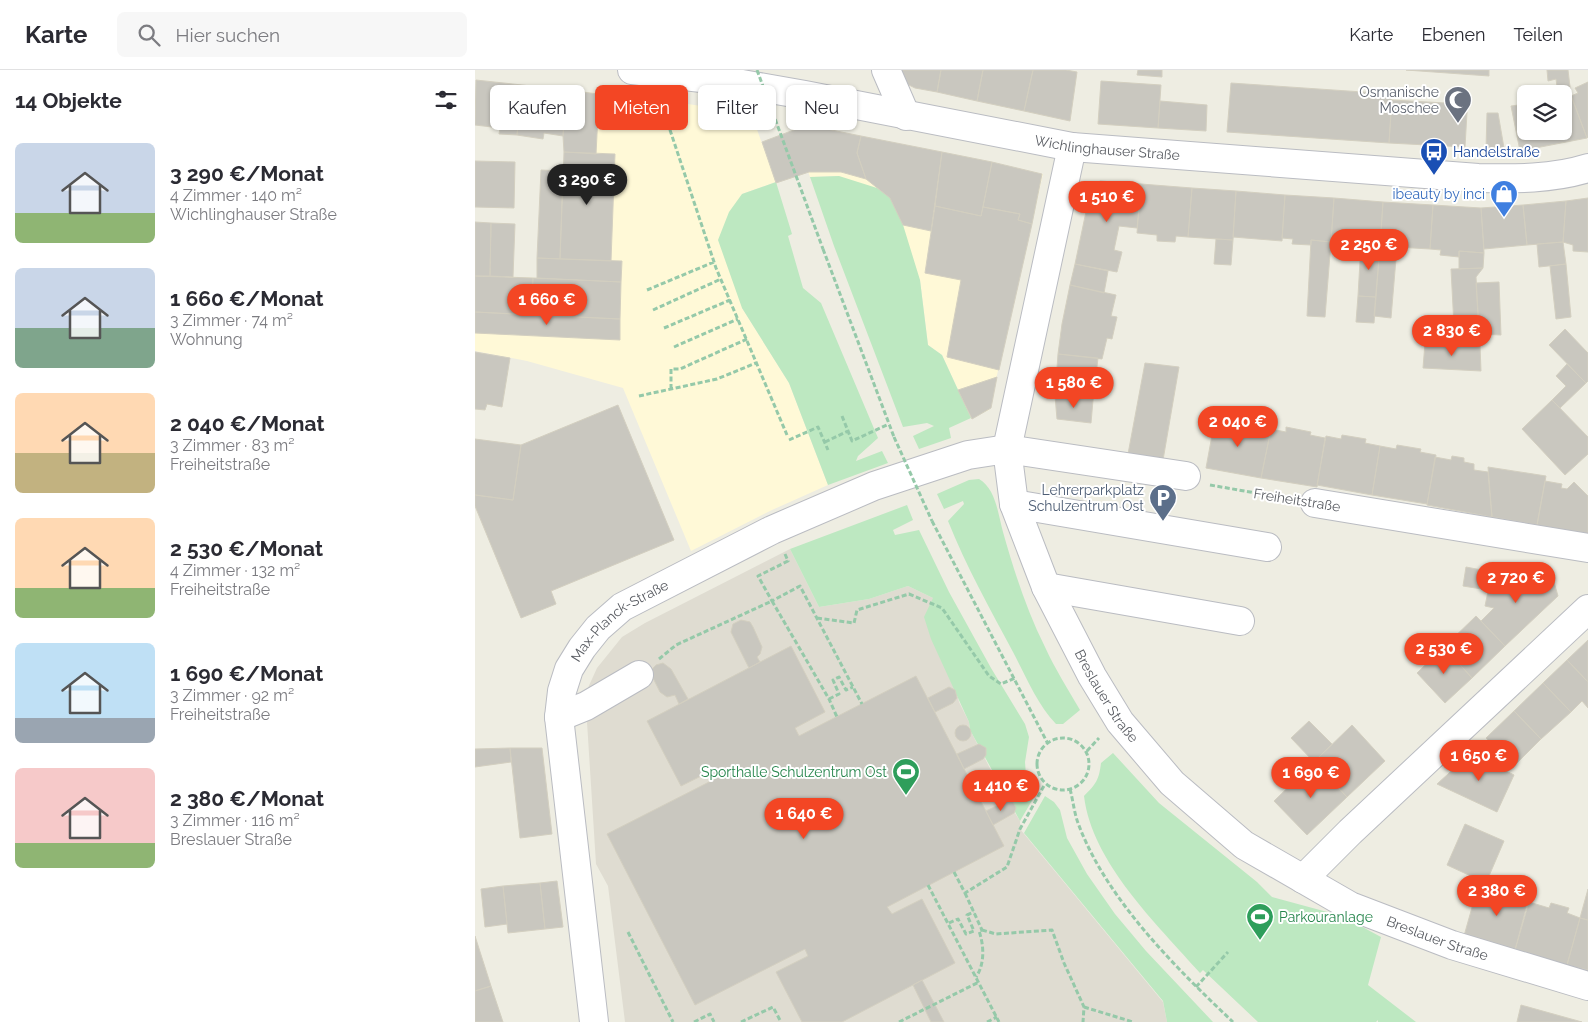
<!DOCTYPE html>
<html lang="de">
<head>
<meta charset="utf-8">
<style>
  :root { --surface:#fff; --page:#f7f7f7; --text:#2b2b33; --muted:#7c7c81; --line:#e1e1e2; --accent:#f34624 }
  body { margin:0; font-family:Raleway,sans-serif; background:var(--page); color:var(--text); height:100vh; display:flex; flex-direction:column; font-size:19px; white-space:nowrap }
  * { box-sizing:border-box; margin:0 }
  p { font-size:16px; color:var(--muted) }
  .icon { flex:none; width:28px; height:28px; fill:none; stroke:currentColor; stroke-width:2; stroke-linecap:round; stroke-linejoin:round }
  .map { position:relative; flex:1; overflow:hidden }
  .panel { display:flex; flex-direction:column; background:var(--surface); width:475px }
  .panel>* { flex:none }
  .hud { position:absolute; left:15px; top:15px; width:475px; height:45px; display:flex; gap:10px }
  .fabs { position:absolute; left:1042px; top:15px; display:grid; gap:10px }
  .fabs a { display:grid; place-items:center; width:55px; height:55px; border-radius:8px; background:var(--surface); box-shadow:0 1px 4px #0004; font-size:25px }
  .price { position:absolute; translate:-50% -42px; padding:0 11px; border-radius:18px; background:var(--accent); color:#fff; font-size:16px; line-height:32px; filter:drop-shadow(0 1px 2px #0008) }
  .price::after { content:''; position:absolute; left:50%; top:30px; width:15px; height:11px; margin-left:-8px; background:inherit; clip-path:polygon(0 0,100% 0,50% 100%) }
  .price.active { background:#222; color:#fff }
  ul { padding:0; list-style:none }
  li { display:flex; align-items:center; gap:15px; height:125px; padding:0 15px }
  li span { display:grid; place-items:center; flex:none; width:140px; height:100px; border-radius:8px; color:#555 }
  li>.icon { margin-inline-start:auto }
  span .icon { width:60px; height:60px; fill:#fffc; stroke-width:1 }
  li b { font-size:21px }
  h2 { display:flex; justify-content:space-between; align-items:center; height:60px; padding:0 15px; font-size:21px }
  .chip { padding:0 18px; border-radius:8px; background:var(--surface); box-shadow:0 1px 4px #0004; font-size:18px; line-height:45px }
  .chip.active { background:var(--accent); color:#fff }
  header { display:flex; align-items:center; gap:30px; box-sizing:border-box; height:70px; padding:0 25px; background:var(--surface); border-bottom:1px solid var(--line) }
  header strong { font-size:24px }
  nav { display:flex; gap:28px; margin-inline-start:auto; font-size:18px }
  .search { width:350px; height:45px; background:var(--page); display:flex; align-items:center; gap:12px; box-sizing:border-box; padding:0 18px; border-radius:8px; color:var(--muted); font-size:19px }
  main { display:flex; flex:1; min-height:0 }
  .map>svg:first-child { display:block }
</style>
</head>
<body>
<header>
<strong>Karte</strong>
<div class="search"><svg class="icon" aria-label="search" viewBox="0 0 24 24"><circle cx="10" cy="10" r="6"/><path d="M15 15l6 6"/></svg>Hier suchen</div>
<nav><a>Karte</a><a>Ebenen</a><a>Teilen</a></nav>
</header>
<main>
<section class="panel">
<h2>14 Objekte<svg class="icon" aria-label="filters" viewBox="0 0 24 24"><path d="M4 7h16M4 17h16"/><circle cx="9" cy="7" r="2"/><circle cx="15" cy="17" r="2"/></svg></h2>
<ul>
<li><span style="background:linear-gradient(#c9d6e8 70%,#8fb573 0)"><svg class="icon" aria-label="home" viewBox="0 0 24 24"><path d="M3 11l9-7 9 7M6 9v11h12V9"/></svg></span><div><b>3 290 €/Monat</b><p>4 Zimmer · 140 m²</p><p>Wichlinghauser Straße</p></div></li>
<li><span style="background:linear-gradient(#c9d6e8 60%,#7fa58c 0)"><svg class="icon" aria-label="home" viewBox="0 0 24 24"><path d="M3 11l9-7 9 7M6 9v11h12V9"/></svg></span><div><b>1 660 €/Monat</b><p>3 Zimmer · 74 m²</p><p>Wohnung</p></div></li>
<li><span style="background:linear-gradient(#ffd9b3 60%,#c2b280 0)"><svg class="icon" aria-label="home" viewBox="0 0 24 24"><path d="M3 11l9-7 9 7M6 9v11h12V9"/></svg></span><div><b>2 040 €/Monat</b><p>3 Zimmer · 83 m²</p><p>Freiheitstraße</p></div></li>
<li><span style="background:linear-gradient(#ffd9b3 70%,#8fb573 0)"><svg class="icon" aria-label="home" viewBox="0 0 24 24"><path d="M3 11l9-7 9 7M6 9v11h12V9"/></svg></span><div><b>2 530 €/Monat</b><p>4 Zimmer · 132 m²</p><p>Freiheitstraße</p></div></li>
<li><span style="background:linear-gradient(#bfe0f5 75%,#9aa5b1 0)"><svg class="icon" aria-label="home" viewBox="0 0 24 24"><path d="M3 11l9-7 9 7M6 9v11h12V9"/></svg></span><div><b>1 690 €/Monat</b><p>3 Zimmer · 92 m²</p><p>Freiheitstraße</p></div></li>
<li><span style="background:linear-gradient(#f6c9c9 75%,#8fb573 0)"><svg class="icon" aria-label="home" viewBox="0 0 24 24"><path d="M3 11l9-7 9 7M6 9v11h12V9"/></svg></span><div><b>2 380 €/Monat</b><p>3 Zimmer · 116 m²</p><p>Breslauer Straße</p></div></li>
</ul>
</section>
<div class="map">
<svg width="1113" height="952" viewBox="0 0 1113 952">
  <rect width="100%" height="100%" fill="#eeede2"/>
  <path fill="#fff9d7" d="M92 20 163 27 276 43 301 112 267 124V238L314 313 353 415 297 440 216 481 148 318 52 291 0 281V205L84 209Z
    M315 53 568 104 514 340 496 348 467 285 453 275 445 210 364 106 335 107Z"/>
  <path fill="#dfdcd1" d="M315 479 344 537 394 529 433 516 458 528 484 632 494 652 495 660 531 729 545 751V759L688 932 692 952H150L133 816 121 794 111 636 112 620 122 598 147 567 170 553Z"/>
  <path fill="#bde8c1" d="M364 106 402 118 416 128 425 145 445 210 453 275 467 285 496 348 474 358 476 368 444 379 438 366 459 356 452 353 428 357 359 176 335 107Z
    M301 112 317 164 313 166 328 218 346 233 403 368 383 386 381 391 407 381 413 393 353 415 314 313 267 238 243 170 254 142 267 124Z
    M504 409C521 419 523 444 528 462 539 501 552 541 570 577 580 599 593 619 605 640L588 654H581C563 636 550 605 538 582 515 539 491 496 473 451L489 434 488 431 469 439 462 424 494 410Z
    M432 435 438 450 418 460 420 465 444 460 474 522 516 598 550 654 554 667 550 692 551 705 562 722 545 751 495 660 494 652 456 569 449 547 458 528 433 516 394 529 344 537 315 479Z
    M638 683 684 733 782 812 797 827 867 846 906 867 893 915 941 952H903V950L901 952H783L728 900 725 903C682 854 617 793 609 726 621 714 624 710 626 693Z
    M570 726 579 732 585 740 592 768 612 804 640 844 671 881 738 952H692L688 931 549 763Z"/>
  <path fill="#c9c7bf" stroke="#d3cfc0" d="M423 0H466L462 22 440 18 432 14 429 11Z
    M466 0H508L502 31 462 22Z
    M508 0H558L549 41 502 31Z
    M558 0H591L602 2 595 51 549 41Z
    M663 0H687V7L662 5Z
    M931 0H1014V6Z
    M1072 0H1093L1096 25 1089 26V24H1083L1081 9 1073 11Z
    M1 10 47 15 42 65 24 64 25 58 0 55Z
    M626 11 686 15 683 58 623 54Z
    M1113 12V67L1112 68 1096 26 1103 23 1100 18Z
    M756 13 917 24 914 73 752 62Z
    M47 15 91 20 88 66 69 63 68 69 42 65Z
    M91 20 124 24 121 84 89 82 88 66Z
    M1096 25 1112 68 1045 81 1036 36 1051 34V61H1089V26Z
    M917 30 988 34 992 42 990 77 914 73Z
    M685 31 732 35 731 61 683 58Z
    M1012 43H1023L1029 78 1011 79Z
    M332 55 386 66 382 83 391 109 366 102H334L301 113 287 72Z
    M386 66 467 82 456 161 428 155 415 128 391 109 382 83Z
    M89 82 140 84 136 191 85 189Z
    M467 82 517 92 506 146 460 136Z
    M0 91 40 92 39 138 0 137Z
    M517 92 567 104 557 154 543 150 545 144 508 137Z
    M66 100 88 101 85 189 62 188Z
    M625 111 666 114 662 158 644 156 639 180 647 182 642 202 600 194 616 118Z
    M666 114 717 118 713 167 701 166 700 172 682 171V165L662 163Z
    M717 118 761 121 758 170 713 167Z
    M761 121 810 125 807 171 758 167Z
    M810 125 859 128 856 172 836 170V175L817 174 818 169 807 168Z
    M859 128 908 132 905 176 856 172Z
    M1113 128V182L1098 181V175L1088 172 1091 131Z
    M1091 131 1088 172 1052 175 1048 135Z
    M908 132 958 135 955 179 905 176Z
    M958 135 1006 138 1009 183 984 181V187L965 185 966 180 955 179Z
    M1048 135 1052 175 1009 179 1006 138Z
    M460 136 506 146 508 137 545 144 543 150 557 154 524 300 472 287 486 210 450 203Z
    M0 152 16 153 15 206H0Z
    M16 153 40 154 38 207 15 206Z
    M741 169 758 170 756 195 739 194Z
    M836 170 856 172 850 247 832 246Z
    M1088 172 1091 194 1064 197 1062 174Z
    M886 174 905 176 901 227 883 226Z
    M905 176 922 177 916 248 899 246Z
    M984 181 1009 183 1008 198 984 199Z
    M62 188 147 191 146 212 62 208Z
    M600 194 633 201 629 223 595 215Z
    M1091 194 1096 247 1081 249 1075 196Z
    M1008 198 1001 207 1005 276 980 275 976 199Z
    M0 206 58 208 56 245 0 242Z
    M58 208 146 212 145 249 56 245Z
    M1024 212 1026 265 1004 264 1001 213Z
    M595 215 641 225 636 246 642 247 637 269 632 268 627 289 583 284 587 254Z
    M883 226 901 227 899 253 881 252Z
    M0 242 145 249V270L0 263Z
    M1090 259 1113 283V311L1111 313 1074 275Z
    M950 273 1005 276 1006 301 948 298Z
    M0 282 35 288 27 337 12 334 10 340 0 339Z
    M583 284 623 288 618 330 580 326Z
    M670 293 704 297 688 390 653 384Z
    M1092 294 1111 313 1085 338 1077 330 1091 316 1081 306Z
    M522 307 516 338 497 349 483 320Z
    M580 326 618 330 616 353 582 349Z
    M1077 330 1113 367V384L1090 405 1047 359Z
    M143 335 199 470 76 521 81 534 46 548 0 436V425L38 430 46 375Z
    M757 348 780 352V356L796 359 786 408 731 398 740 349 756 352Z
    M811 357 836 362 835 365 850 368 842 417 786 408 796 359 811 362Z
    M867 365 891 369 890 373 905 376 897 425 842 415 851 366 866 369Z
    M0 369 46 375 38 430 0 425Z
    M922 375 946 379 945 382 961 385 952 434 897 425 905 376 921 379Z
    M977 386 989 388V392L999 394V400L1013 402 1017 447 952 435 960 387 976 390Z
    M1013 397 1071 406 1062 455 1017 447Z
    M1070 411 1087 414 1086 418 1092 419 1099 412 1113 426V464L1062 455Z
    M991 497 1017 502 1013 520 988 516Z
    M1017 502 1079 512 1083 526 1030 576 1006 551 1019 538 1010 536Z
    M1001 546 1030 576 997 608 969 577Z
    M266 550 275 552 278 557 287 577 285 584 282 587 285 592 274 598 256 562 258 554Z
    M1113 570V612L1092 590Z
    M316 576 350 642 320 658 324 666 441 606 529 776 412 837 417 844 447 829 480 893 367 952H327L301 902 333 886 330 879 220 935 132 764 240 709 236 701 206 716 172 651Z
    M969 577 997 608 970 633 942 603Z
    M1092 590 1113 612V638L1107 631 1096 642 1068 613Z
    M188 593 196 599 213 629 204 634 200 625 192 627 185 622 178 608 177 603 178 598 181 595Z
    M1068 613 1096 642 1066 669 1039 641Z
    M474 617 480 620 482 628 478 633 460 642 453 628Z
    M1039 641 1066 669 1038 697 1011 668Z
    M834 651 857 674 839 692 816 668Z
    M480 663a8 8 0 1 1 16 0a8 8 0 1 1-16 0Z
    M877 655 910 691 872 727 839 692Z
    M504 674 511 678V685L508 689 489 699 482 684Z
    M35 678 36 692 0 697V679Z
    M35 678H67L77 764 45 768Z
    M996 683 1039 705 1022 742 962 714Z
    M839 692 872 727 832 765 799 731Z
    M534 730 538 732 541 738 539 743 518 755 511 741Z
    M990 754 1029 771 1011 813 972 795Z
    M82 811 88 857 70 859 65 813Z
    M65 813 70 859 33 863 28 816Z
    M28 816 32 854 10 857 6 819Z
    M1003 816 1023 822 1024 817 1042 822 1041 828 1053 831 1040 880 989 866Z
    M1113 819V850L1105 848Z
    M1054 832 1074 838 1076 833 1094 838 1092 843 1105 848 1092 895 1040 880Z
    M1105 848 1113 850V900L1092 895Z
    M0 866 16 916 0 921Z
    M447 910 469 952H456L438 915Z
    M16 916 28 952H0V921Z
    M1046 935 1107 952H1042Z"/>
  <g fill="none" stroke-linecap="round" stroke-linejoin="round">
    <defs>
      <g id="minor">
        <path id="s1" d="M157 0 244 10 330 25 597 77 1003 108C1039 109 1078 109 1113 98"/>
        <path d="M411 0 431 46"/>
        <path id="s2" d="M597 77 532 379 539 434 571 517 617 606 645 652 697 713 769 775 875 836 977 875 1113 916"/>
        <path d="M840 433 1113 478"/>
        <path d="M539 434 792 477"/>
        <path d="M571 517 765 551"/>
        <path d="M84 647 111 636 164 605"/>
        <path d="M828 809 875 762 1113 539"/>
        <path id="s3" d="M119 952 84 647 87 621 94 599 107 578 123 558 147 537 297 460 399 416 493 385 532 379 711 406"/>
      </g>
    </defs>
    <use href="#minor" stroke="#babcc2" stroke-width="30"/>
    <path stroke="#95c9a9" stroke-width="3" stroke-dasharray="5 2.5" stroke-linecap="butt" d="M196 30 194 57 241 198 312 365
      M348 179 419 367
      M172 220 239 192
      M178 240 246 209
      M189 258 255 230
      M199 277 263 249
      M196 319V299H205L272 269
      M164 326 242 309 281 293
      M367 346 377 371 414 354
      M314 370 343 357 353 380
      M350 372 373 361
      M735 415 815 429
      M457 451 572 672
      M310 484 313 491 283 506 297 531 325 516 387 634
      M342 548 379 553 382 540 434 524 467 538 514 606 526 614 540 608
      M184 589 201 575 297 531 354 629 362 647
      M354 629 364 624 358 610 364 607 371 620 378 617
      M562 694a26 26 0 1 1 52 0a26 26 0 1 1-52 0Z
      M612 681 624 668
      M595 719C598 730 599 742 603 753 631 829 700 897 758 952
      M479 802 490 823 532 797 545 759 570 714
      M453 815 524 952
      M490 823 507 860 504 861C509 875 510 894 501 907
      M474 853 483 849 491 864 499 861 492 845 499 842
      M507 860 521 864 577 860 589 893 609 937 608 952
      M153 862 198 952
      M721 917 753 882
      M609 937 658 952
      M219 952 235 944 239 952
      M266 952 298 937 306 952
      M424 952 504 912
      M512 952 522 947"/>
    <use href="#minor" stroke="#fff" stroke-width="28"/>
    <path stroke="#95c9a9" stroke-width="3" stroke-dasharray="5 2.5" stroke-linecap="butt" d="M282 0 348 179
      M419 367 457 451"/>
  </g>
  <defs>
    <symbol id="mosque-pin" viewBox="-11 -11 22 30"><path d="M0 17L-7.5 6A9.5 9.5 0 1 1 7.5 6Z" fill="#6b7280" stroke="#fff"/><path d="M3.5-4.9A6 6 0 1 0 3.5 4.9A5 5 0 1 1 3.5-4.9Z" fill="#fff"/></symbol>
    <symbol id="bus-pin" viewBox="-11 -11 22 30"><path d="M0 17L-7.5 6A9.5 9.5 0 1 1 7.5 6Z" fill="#1a4fb4" stroke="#fff"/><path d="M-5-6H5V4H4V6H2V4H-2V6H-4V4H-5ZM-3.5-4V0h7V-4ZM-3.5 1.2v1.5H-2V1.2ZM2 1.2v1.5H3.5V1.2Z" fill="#fff"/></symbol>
    <symbol id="shop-pin" viewBox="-11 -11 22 30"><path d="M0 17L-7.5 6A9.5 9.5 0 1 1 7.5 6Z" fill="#3f7fe0" stroke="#fff"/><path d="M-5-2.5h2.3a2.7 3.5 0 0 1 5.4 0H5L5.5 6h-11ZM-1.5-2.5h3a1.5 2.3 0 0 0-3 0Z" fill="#fff"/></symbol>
    <symbol id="parking-pin" viewBox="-11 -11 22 30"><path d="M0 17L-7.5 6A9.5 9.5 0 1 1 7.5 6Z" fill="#5c6f8a" stroke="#fff"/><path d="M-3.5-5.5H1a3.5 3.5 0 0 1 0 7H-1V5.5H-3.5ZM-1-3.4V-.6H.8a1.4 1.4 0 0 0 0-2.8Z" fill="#fff"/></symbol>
    <symbol id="stadium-pin" viewBox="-11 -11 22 30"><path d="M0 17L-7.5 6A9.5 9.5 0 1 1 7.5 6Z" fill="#2e9e5b" stroke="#fff"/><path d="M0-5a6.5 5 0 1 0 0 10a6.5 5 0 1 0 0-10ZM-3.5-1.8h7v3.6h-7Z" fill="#fff"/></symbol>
  </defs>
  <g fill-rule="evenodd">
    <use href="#mosque-pin" x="967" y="14" width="32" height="43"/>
    <use href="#bus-pin" x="943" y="66" width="32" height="43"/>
    <use href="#shop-pin" x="1013" y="108" width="32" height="43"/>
    <use href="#parking-pin" x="672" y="412" width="32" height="43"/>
    <use href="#stadium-pin" x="415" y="686" width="32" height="43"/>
    <use href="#stadium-pin" x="769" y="831" width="32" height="43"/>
  </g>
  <g text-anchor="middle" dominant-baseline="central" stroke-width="4" stroke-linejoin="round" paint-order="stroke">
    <g font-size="14" fill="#5b616d" stroke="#fff" text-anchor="end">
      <text x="964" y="22">Osmanische<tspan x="964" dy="16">Moschee</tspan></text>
    </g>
    <g font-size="14" fill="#5b5e64" stroke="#fff">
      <text stroke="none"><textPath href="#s1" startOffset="482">Wichlinghauser Straße</textPath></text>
      <text transform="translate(822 430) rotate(9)">Freiheitstraße</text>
      <text stroke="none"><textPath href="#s3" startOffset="428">Max-Planck-Straße</textPath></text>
      <text stroke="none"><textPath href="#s2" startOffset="578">Breslauer Straße</textPath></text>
      <text stroke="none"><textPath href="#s2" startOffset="998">Breslauer Straße</textPath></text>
    </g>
    <g font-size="14" fill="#164399" stroke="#fff" text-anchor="start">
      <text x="978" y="82">Handelstraße</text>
    </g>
    <g font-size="14" fill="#366cbe" stroke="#fff" text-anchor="end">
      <text x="1010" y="124">ibeauty by inci</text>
    </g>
    <g font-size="14" fill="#4e5e75" stroke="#fff" text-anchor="end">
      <text x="669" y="420">Lehrerparkplatz<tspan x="669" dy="16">Schulzentrum Ost</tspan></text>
    </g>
    <g font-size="14" fill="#27864d" stroke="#fff" text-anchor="end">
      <text x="412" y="702">Sporthalle Schulzentrum Ost</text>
      <text x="804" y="847" text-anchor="start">Parkouranlage</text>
    </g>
  </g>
</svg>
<div class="fabs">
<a><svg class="icon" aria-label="layers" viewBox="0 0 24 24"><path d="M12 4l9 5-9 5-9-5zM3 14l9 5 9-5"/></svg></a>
</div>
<b class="price active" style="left:112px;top:136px">3 290 €</b>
<b class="price" style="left:632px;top:153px">1 510 €</b>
<b class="price" style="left:894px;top:201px">2 250 €</b>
<b class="price" style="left:72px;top:256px">1 660 €</b>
<b class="price" style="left:977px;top:287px">2 830 €</b>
<b class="price" style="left:599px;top:339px">1 580 €</b>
<b class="price" style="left:763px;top:378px">2 040 €</b>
<b class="price" style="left:1041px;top:534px">2 720 €</b>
<b class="price" style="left:969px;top:605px">2 530 €</b>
<b class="price" style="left:1004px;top:712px">1 650 €</b>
<b class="price" style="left:836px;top:729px">1 690 €</b>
<b class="price" style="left:526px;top:742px">1 410 €</b>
<b class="price" style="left:329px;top:770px">1 640 €</b>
<b class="price" style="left:1022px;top:847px">2 380 €</b>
<div class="hud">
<a class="chip">Kaufen</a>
<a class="chip active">Mieten</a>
<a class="chip">Filter</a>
<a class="chip">Neu</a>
</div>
</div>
</main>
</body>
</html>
